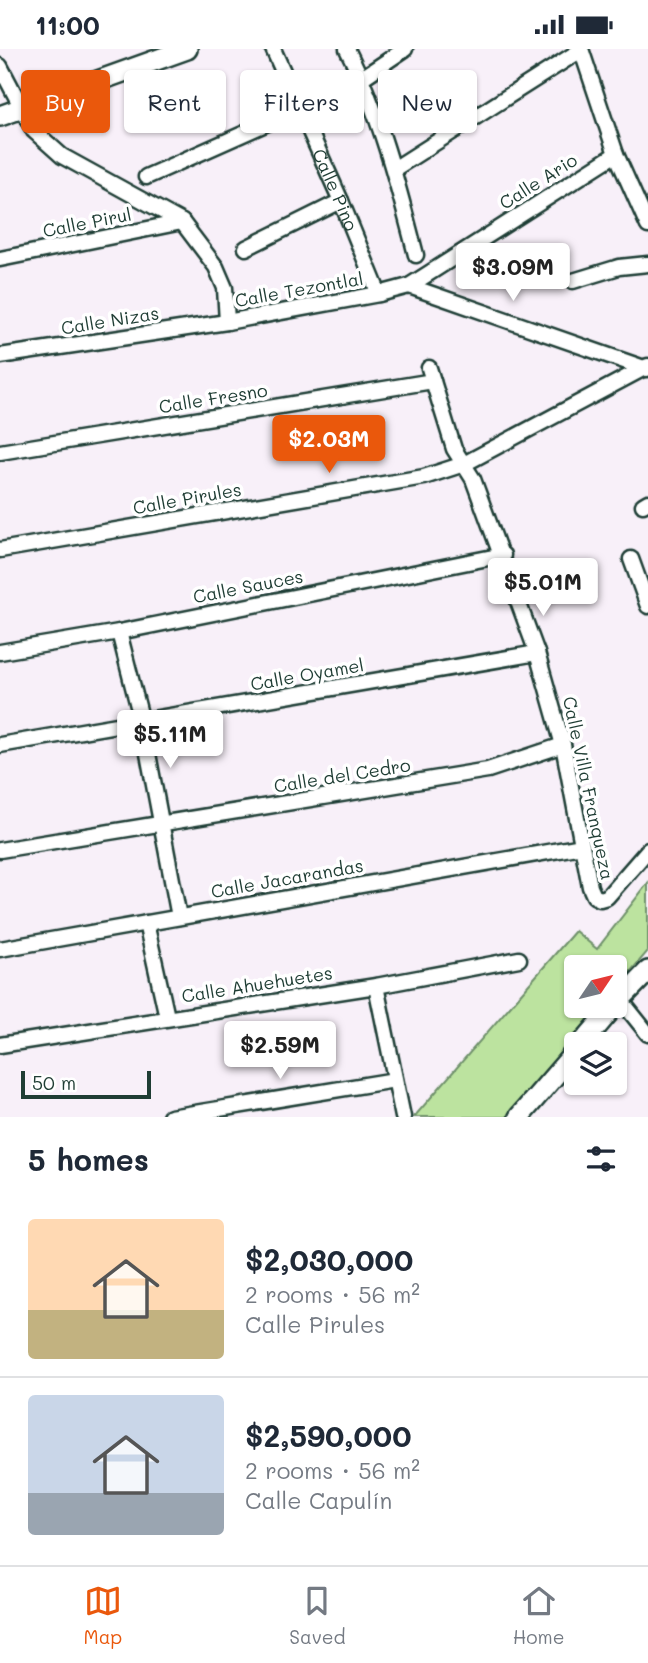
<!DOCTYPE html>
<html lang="en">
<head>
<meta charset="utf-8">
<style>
  :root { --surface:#fff; --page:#f6f6f7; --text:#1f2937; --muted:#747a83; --line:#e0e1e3; --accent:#ea580c }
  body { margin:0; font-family:Mali,sans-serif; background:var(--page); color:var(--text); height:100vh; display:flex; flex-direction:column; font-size:26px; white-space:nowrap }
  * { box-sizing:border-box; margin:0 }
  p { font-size:23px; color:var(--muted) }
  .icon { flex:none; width:38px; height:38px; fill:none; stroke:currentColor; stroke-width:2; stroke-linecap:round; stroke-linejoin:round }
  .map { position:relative; height:1068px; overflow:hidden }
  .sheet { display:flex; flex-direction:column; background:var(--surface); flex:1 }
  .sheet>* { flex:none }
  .hud { position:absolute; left:21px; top:21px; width:607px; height:63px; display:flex; gap:14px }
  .needle { width:46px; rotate:55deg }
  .fabs { position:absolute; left:564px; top:906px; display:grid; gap:14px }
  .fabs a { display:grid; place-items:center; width:63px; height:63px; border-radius:7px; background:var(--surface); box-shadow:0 2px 5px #0004; font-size:35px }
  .scale { position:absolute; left:21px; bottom:18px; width:130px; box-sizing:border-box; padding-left:7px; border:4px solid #1f3d34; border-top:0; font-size:19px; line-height:24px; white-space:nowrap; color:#1f3d34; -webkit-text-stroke:5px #fff; paint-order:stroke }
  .price { position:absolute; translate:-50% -60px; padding:0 16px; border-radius:7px; background:#fff; color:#222; font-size:23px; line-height:46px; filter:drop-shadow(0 2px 4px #0008) }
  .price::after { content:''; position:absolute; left:50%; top:42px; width:21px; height:16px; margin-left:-10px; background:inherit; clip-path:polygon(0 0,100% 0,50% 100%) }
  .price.active { background:var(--accent); color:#fff }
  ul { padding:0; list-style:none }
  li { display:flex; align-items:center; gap:21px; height:175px; padding:0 28px }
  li+li { border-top:2px solid var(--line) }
  li span { display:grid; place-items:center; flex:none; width:196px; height:140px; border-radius:7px; color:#555 }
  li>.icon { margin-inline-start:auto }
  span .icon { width:84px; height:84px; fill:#fffc; stroke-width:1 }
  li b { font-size:30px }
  h2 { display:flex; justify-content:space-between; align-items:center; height:84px; padding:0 28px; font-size:30px }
  .pill { padding:0 24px; border-radius:7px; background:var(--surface); box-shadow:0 2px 5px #0004; font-size:24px; line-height:63px }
  .pill.active { background:var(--accent); color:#fff }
  .status { display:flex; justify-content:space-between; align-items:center; height:49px; padding:0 35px; background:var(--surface); direction:ltr }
  .status svg { height:19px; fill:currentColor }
  .tabs { display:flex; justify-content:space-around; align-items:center; height:98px; border-top:2px solid var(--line); background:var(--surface); font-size:19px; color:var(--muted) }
  .tabs a { display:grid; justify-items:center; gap:4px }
  .tabs .active { color:var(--accent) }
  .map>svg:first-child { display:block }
</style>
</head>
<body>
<div class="status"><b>11:00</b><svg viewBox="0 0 49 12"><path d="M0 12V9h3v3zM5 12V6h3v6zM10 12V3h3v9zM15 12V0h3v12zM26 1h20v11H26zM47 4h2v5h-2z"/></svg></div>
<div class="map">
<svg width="648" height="1068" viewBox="0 0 648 1068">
  <rect width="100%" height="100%" fill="#f8f0f9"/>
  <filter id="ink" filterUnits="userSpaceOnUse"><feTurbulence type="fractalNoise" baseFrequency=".0143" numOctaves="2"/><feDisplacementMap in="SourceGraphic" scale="14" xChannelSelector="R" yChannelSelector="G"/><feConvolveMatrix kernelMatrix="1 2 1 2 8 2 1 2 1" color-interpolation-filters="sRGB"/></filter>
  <g filter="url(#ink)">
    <path fill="#bce39f" stroke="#6e906a" stroke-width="2" d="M648 834V902L614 942V919H576V957H601L506 1068H414L575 882 597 900Z"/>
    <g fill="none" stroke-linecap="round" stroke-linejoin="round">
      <defs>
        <g id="street">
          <path id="s1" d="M273 0 341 152 379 245"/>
          <path d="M347 0C380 65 398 136 416 206"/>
          <path d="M581 0 616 105 648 177"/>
          <path d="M0 17 34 82 62 107 182 173 216 218 225 239 227 273"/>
          <path d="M362 29 405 0"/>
          <path d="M394 120 581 1"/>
          <path d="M146 128 299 60"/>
          <path d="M246 199 341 152"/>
          <path d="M0 210 182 173"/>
          <path d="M573 232 619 218 648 215"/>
          <path d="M409 237 616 105"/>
          <path d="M0 307 227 273 379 245 409 237 647 320"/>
          <path d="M429 319 454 400 473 430 537 604 563 696 590 838 594 847 600 850 607 848 648 801"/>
          <path d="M0 403 433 332"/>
          <path d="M643 456 648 453"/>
          <path d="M0 501 424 428 464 415 648 317"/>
          <path d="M631 510 648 557"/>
          <path d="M119 583 142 673 179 868"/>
          <path d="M0 603 119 583 503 506"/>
          <path d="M0 696 537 604"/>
          <path d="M0 801 488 721 563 696"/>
          <path d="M146 874 167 968"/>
          <path d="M0 900 582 797"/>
          <path d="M376 937 403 1068"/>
          <path d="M620 950 648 985"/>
          <path d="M0 996 376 937 519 910"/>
          <path d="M170 1068 395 1031"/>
        </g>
        <path id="secondary" d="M0 67 187 0
          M614 957 648 922
          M581 996 614 957
          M519 1068 576 1002"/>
      </defs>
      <use href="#street" stroke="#1f3d34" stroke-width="19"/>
      <use href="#secondary" stroke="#1f3d34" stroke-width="24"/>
      <use href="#street" stroke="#fff" stroke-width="14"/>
      <use href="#secondary" stroke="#fff" stroke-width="19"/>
    </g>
  </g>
  <g text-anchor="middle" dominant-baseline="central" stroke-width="7" stroke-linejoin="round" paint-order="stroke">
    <g font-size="18" fill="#1f3d34" stroke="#fff">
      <text transform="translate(538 132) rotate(-32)">Calle Ario</text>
      <text stroke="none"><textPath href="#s1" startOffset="154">Calle Pino</textPath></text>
      <text transform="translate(87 173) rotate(-11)">Calle Pirul</text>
      <text transform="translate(299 240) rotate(-10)">Calle Tezontlal</text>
      <text transform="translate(110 271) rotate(-9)">Calle Nizas</text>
      <text transform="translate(213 349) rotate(-9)">Calle Fresno</text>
      <text transform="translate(187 449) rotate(-10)">Calle Pirules</text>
      <text transform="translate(248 537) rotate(-11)">Calle Sauces</text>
      <text transform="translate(307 625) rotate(-10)">Calle Oyamel</text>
      <text transform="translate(342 726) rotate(-9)">Calle del Cedro</text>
      <text transform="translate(589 739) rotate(78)">Calle Villa Franqueza</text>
      <text transform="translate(287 829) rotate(-10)">Calle Jacarandas</text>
      <text transform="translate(257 935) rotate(-9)">Calle Ahuehuetes</text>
    </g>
  </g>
</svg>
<div class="fabs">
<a><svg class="needle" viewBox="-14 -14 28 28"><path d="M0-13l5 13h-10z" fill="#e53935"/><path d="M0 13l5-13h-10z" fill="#747a83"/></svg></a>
<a><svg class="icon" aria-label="layers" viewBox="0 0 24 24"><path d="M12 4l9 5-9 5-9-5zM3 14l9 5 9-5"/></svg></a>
</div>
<div class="scale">50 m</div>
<b class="price" style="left:513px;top:254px">$3.09M</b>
<b class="price active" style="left:329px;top:426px">$2.03M</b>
<b class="price" style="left:543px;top:569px">$5.01M</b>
<b class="price" style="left:170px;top:721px">$5.11M</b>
<b class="price" style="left:280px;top:1032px">$2.59M</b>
<div class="hud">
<a class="pill active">Buy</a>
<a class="pill">Rent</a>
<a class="pill">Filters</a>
<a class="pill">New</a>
</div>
</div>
<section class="sheet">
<h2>5 homes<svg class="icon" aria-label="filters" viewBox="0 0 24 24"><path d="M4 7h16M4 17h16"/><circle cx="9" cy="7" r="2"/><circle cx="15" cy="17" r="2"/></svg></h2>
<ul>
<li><span style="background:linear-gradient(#ffd9b3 65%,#c2b280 0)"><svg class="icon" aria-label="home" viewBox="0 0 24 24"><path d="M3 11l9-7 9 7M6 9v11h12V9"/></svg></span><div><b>$2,030,000</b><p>2 rooms · 56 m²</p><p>Calle Pirules</p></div></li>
<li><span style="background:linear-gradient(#c9d6e8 70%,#9aa5b1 0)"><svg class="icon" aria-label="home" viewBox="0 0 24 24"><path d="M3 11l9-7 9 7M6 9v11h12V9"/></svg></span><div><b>$2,590,000</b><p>2 rooms · 56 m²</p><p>Calle Capulín</p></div></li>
</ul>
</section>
<nav class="tabs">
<a class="active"><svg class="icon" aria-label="map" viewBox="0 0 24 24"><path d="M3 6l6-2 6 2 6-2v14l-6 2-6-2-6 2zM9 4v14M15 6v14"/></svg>Map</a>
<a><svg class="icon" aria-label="saved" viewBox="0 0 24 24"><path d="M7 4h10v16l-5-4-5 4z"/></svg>Saved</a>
<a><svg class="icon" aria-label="home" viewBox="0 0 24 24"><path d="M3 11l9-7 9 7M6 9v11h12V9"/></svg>Home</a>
</nav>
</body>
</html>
